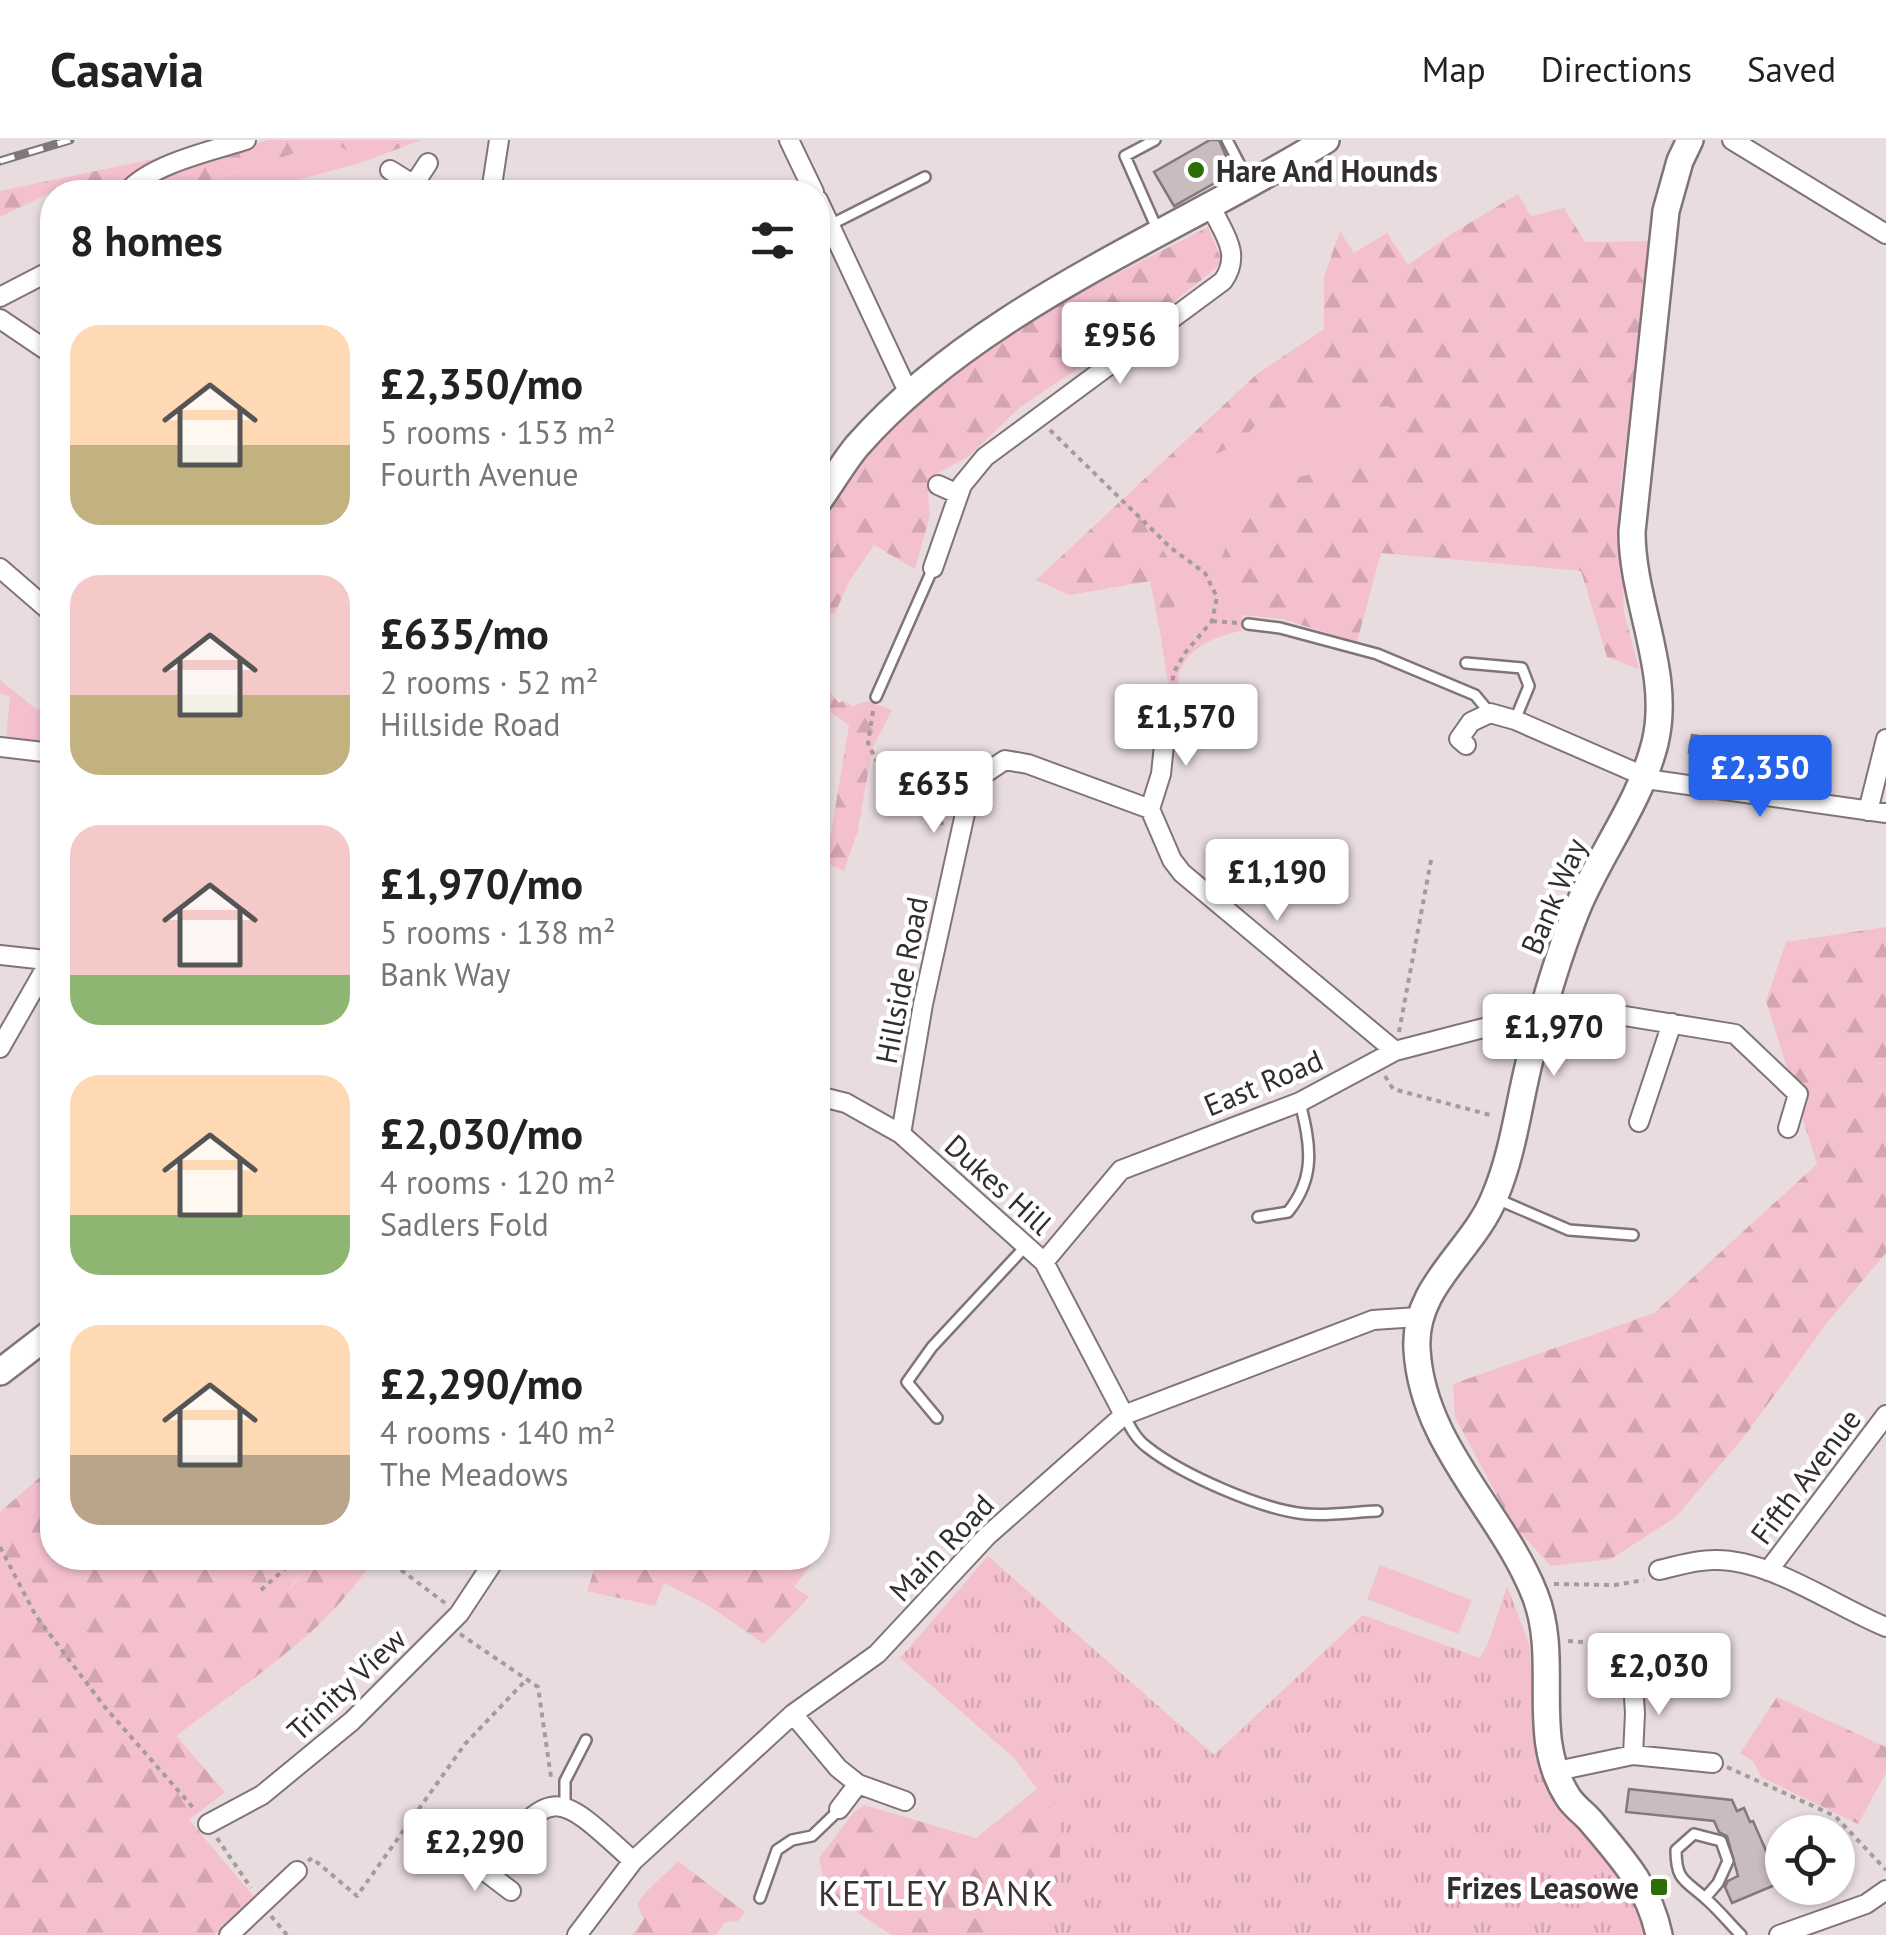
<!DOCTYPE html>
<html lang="en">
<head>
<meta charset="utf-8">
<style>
  :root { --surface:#fff; --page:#f6f6f6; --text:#222; --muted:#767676; --line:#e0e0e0; --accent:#2563eb }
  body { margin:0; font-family:"PT Sans",sans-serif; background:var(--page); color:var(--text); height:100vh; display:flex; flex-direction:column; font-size:38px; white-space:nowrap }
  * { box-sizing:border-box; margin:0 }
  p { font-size:32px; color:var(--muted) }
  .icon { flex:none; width:55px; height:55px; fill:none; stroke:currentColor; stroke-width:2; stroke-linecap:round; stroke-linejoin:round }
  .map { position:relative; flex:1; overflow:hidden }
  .details { position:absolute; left:40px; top:40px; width:790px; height:1390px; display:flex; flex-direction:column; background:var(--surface); border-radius:40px; box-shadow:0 2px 8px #0004 }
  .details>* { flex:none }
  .controls { position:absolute; left:1765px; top:1675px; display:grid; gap:20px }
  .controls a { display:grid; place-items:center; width:90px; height:90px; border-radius:50%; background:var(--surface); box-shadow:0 2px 8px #0004; font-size:50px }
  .price { position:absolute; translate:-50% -85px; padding:0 22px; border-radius:10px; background:#fff; color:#222; font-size:32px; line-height:65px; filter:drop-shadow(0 2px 5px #0008) }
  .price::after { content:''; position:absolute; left:50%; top:60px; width:30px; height:22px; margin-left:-15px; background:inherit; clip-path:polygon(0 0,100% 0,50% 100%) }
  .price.active { background:var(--accent); color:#fff }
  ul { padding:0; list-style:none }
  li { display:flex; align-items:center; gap:30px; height:250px; padding:0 30px }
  li span { display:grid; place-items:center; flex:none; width:280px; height:200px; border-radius:30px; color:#555 }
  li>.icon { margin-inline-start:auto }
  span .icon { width:120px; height:120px; fill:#fffc; stroke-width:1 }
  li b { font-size:42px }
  h2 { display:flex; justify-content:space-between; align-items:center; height:120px; padding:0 30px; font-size:42px }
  header { display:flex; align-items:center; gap:60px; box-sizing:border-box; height:140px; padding:0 50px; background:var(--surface); border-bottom:2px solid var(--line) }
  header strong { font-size:48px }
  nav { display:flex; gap:55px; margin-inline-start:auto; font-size:35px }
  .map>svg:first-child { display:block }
</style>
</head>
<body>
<header>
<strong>Casavia</strong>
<nav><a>Map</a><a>Directions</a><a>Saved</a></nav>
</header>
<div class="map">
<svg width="1886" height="1795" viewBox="0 0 1886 1795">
  <defs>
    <pattern id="forest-firs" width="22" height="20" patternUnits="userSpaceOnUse" patternTransform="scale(2.5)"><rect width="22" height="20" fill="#f4c0ce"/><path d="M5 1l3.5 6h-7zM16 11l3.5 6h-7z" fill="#d2a5b1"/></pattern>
    <pattern id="park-tufts" width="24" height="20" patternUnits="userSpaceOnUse" patternTransform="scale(2.5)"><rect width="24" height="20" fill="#f4c0ce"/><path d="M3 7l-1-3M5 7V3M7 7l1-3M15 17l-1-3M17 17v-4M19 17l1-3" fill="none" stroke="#d2a5b1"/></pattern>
  </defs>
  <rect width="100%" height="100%" fill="#e9dcdf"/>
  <path fill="#f4c0ce" d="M333 1 363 22 254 52H172Z
    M1388 266 1399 279 1360 323 1246 350 1214 440 1242 475V491C1219 495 1189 506 1180 531 1177 541 1179 555 1179 565L1171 566 1161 497 1183 446 1156 399 1182 402 1183 368 1165 350 1186 327 1241 303 1256 283Z
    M0 540 36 569 52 572V603L6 600 10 556 0 554Z
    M271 1418H312L290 1448 273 1456 264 1435Z
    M1380 1425 1472 1460 1458 1494 1367 1459Z"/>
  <path fill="url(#forest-firs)" d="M268 0H421L363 22 333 1 172 52H140L188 24Z
    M163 17 124 52H103L97 43 52 52 0 77V51Z
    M1518 54 1531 76 1564 68 1585 102 1651 101 1620 349 1624 472 1639 529 1607 517 1581 431 1381 413 1357 502 1282 479 1242 475 1214 440 1246 349 1360 323 1399 279 1388 266 1257 283 1241 303 1186 327 1165 350 1183 368V402L1157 399 1183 446 1161 497 1150 441 1070 455 1036 440 1257 234 1324 189V137L1340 91 1354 113 1387 93 1408 125 1453 93Z
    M1208 87 1222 121 1215 129 1152 179 1019 268 969 316 936 334 928 355 930 375 915 429 874 405 850 440 835 473 825 475 818 490V377L887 287 954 233 1045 171Z
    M818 539 839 563 843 561 853 566 867 561 892 570 872 609 858 690 844 731 826 723 849 585 818 564Z
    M1886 787V1113L1830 1179 1743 1298 1676 1377 1611 1419 1551 1426 1512 1384 1455 1277 1453 1244 1654 1173 1817 1024 1766 861 1786 802Z
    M52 1327V1377L43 1389 52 1401V1418H271L264 1435 273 1456 291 1448 312 1418H374C326 1495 247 1541 176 1596L225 1652 189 1680 256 1759 214 1795H0V1372Z
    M598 1418H816L794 1447 809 1457 764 1504 709 1466 664 1443 655 1466 587 1451Z
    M1777 1557 1886 1607V1633L1858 1684 1761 1637 1753 1621 1740 1613Z
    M1037 1649 1060 1680V1724L1013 1795H891L826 1751 819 1718 854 1672 864 1665 976 1698Z
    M678 1721 745 1772 738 1781 725 1782 716 1795H632L644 1779 637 1764C648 1747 664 1736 678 1721Z"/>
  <path fill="url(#park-tufts)" d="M988 1416 1214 1615 1363 1475 1480 1518 1488 1503 1507 1446 1529 1504 1541 1636 1633 1747 1649 1795H1013L1060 1724V1680L1015 1619 900 1518Z"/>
  <path fill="#c8bcbf" stroke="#83787b" stroke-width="2.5" d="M1210 0H1219L1229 23 1222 27 1227 36 1174 66 1154 32Z
    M1692 595 1745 604 1746 601 1786 610 1782 628 1689 612Z
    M1629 1649 1732 1660 1737 1671 1744 1668 1750 1682 1753 1681 1771 1722 1782 1717V1742L1732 1763 1725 1747 1728 1741 1738 1736 1727 1696 1719 1692 1714 1681 1626 1672Z"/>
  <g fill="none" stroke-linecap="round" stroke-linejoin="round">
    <defs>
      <path id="lane" d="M1155 0 1125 16 1158 91
        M1227 0 1249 42
        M830 85 925 37
        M818 101 833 92
        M1248 484 1280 488 1377 514 1475 555 1490 573
        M1466 523 1522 528 1529 546 1515 580
        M876 557 933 428
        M1497 1059 1569 1090 1633 1095
        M1258 1077 1288 1072C1317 1036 1310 1004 1300 962
        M1124 1275C1130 1287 1136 1299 1147 1307 1181 1334 1262 1370 1306 1374 1329 1376 1353 1372 1377 1371
        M937 1278 907 1242 932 1207 1025 1107
        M565 1666V1641L586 1600
        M760 1758 777 1710 792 1700 812 1696 839 1670
        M1705 1758 1718 1743 1728 1721 1721 1701 1694 1694 1676 1710C1676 1741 1685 1740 1705 1758 1718 1769 1729 1783 1741 1795"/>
      <path id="street" d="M789 0 814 52
        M1732 0 1886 94
        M390 30 414 45
        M127 52C151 24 211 11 246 0
        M409 52 428 23
        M491 52 499 0
        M818 60 910 256
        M0 157 52 130
        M0 179 52 214
        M938 345 958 354
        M0 428 52 473
        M933 428 962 345 985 317 1223 141C1242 114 1224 94 1211 67
        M1466 605 1459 599 1471 582 1490 573 1515 580 1653 640 1886 673
        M0 607 52 613
        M1150 669 1161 634 1167 576
        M1868 671 1886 599
        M0 815 37 819 48 825
        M1545 863 1735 894 1798 954 1788 988
        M0 908 52 817
        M818 956 846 963 901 994 1044 1122 1124 1275
        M1639 982 1672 883
        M901 994 923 864 968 660 981 636 1005 620 1028 624 1150 669 1172 720 1182 733 1395 911
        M1044 1122 1121 1030 1300 962 1395 911 1526 877 1540 881
        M1659 1430C1677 1426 1695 1420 1713 1420 1769 1418 1834 1466 1886 1487
        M1768 1431 1886 1275
        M1633 1542 1635 1573 1633 1615
        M793 1574 838 1628 858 1644 905 1661
        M1557 1631 1633 1615 1713 1623
        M839 1669 858 1644
        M208 1684 262 1655 352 1581 459 1474 496 1418
        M469 1719 511 1751
        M485 1731C552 1645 554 1648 633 1721
        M229 1795 297 1731
        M577 1795 633 1721 793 1574 877 1514 987 1396 1124 1275 1373 1180 1418 1177
        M1779 1795 1866 1764 1886 1750"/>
      <path id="secondary" d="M818 362C831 344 843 323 857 306 977 169 1173 94 1326 0
        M0 1232 52 1192
        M1659 1795C1649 1746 1620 1716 1589 1679 1582 1672 1573 1665 1568 1657 1528 1596 1561 1521 1535 1455 1502 1371 1422 1305 1417 1209 1413 1146 1473 1111 1495 1056 1513 1013 1518 968 1529 923 1542 871 1557 818 1577 769 1600 713 1640 663 1655 603 1672 533 1632 462 1632 392L1666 71 1680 21 1690 0"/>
    </defs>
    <use href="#lane" stroke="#807477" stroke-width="14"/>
    <use href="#street" stroke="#807477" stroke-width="22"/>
    <use href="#secondary" stroke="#807477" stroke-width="30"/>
    <path stroke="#a59b9d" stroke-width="4" stroke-dasharray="5 5" stroke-linecap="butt" d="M1050 290 1171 408 1205 433 1217 457 1212 481 1185 513 1174 532 1169 561
      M1212 481 1237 483
      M873 571 868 603 876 620 938 675 943 686
      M1399 892 1432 715
      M1385 936 1393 949 1494 976
      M0 1407 36 1476 104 1566 196 1671
      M385 1418 445 1463
      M1554 1444 1615 1445 1644 1440
      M261 1450 297 1418
      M460 1494 538 1547 551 1637
      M1568 1501 1595 1503 1617 1511 1626 1529
      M1727 1627 1835 1676 1886 1730
      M217 1698 251 1748
      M308 1721 312 1718 357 1756 465 1604 527 1539
      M271 1776 287 1795"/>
    <use href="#lane" stroke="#fff" stroke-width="9"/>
    <use href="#street" stroke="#fff" stroke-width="18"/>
    <use href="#secondary" stroke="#fff" stroke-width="25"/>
    <defs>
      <path id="rail" d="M0 21 70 0"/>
    </defs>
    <use href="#rail" stroke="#7f7779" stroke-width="9"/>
    <use href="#rail" stroke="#fff" stroke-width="5" stroke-dasharray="15" stroke-linecap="butt"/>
  </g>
  <g fill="#2d6e04" stroke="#fff" stroke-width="4">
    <circle cx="1196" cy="30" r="10"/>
    <rect x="1649" y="1737" width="20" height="20" rx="5"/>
  </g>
  <g text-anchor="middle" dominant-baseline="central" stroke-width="9" stroke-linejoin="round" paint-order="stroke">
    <g font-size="30" font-weight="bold" fill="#322d2e" stroke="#fff" text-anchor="start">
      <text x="1216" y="30">Hare And Hounds</text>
      <text x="1639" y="1747" text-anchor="end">Frizes Leasowe</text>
    </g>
    <g font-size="30" fill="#322d2e" stroke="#fff">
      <text transform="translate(1553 756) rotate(-67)">Bank Way</text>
      <text transform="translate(901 840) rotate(-79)">Hillside Road</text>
      <text transform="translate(1263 942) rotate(-23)">East Road</text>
      <text transform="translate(999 1044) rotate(42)">Dukes Hill</text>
      <text transform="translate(1805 1336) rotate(-53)">Fifth Avenue</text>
      <text transform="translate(941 1407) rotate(-46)">Main Road</text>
      <text transform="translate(346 1544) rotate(-43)">Trinity View</text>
    </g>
    <g font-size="35" letter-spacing="2.5" fill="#3d3335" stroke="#fff">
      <text x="937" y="1753">KETLEY BANK</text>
    </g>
  </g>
</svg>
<div class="controls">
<a><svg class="icon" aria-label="locate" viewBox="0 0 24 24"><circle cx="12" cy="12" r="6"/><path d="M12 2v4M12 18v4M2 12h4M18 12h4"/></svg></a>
</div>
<b class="price" style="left:1120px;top:247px">£956</b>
<b class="price" style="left:1186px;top:629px">£1,570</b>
<b class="price active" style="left:1760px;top:680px">£2,350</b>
<b class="price" style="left:934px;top:696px">£635</b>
<b class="price" style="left:1277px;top:784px">£1,190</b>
<b class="price" style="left:1554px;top:939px">£1,970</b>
<b class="price" style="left:1659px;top:1578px">£2,030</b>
<b class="price" style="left:475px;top:1754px">£2,290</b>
<section class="details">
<h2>8 homes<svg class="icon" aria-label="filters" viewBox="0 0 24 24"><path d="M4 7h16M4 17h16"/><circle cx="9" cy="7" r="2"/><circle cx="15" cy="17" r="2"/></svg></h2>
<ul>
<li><span style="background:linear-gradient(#ffd9b3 60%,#c2b280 0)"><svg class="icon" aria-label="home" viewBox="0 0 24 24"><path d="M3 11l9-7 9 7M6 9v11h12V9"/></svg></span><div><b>£2,350/mo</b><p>5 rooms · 153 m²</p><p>Fourth Avenue</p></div></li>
<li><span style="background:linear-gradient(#f6c9c9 60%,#c2b280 0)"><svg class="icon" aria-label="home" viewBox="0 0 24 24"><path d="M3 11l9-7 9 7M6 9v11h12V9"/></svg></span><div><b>£635/mo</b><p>2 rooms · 52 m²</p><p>Hillside Road</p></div></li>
<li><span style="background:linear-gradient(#f6c9c9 75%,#8fb573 0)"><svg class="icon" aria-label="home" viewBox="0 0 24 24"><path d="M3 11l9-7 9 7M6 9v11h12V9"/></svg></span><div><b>£1,970/mo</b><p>5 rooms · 138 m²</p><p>Bank Way</p></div></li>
<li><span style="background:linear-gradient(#ffd9b3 70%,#8fb573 0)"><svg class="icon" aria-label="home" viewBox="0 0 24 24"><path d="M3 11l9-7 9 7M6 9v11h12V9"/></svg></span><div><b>£2,030/mo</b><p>4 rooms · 120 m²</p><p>Sadlers Fold</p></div></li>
<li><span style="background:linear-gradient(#ffd9b3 65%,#b9a48a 0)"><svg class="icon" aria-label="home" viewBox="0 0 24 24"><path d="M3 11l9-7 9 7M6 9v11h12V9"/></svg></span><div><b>£2,290/mo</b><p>4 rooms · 140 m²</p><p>The Meadows</p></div></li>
</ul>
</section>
</div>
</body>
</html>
